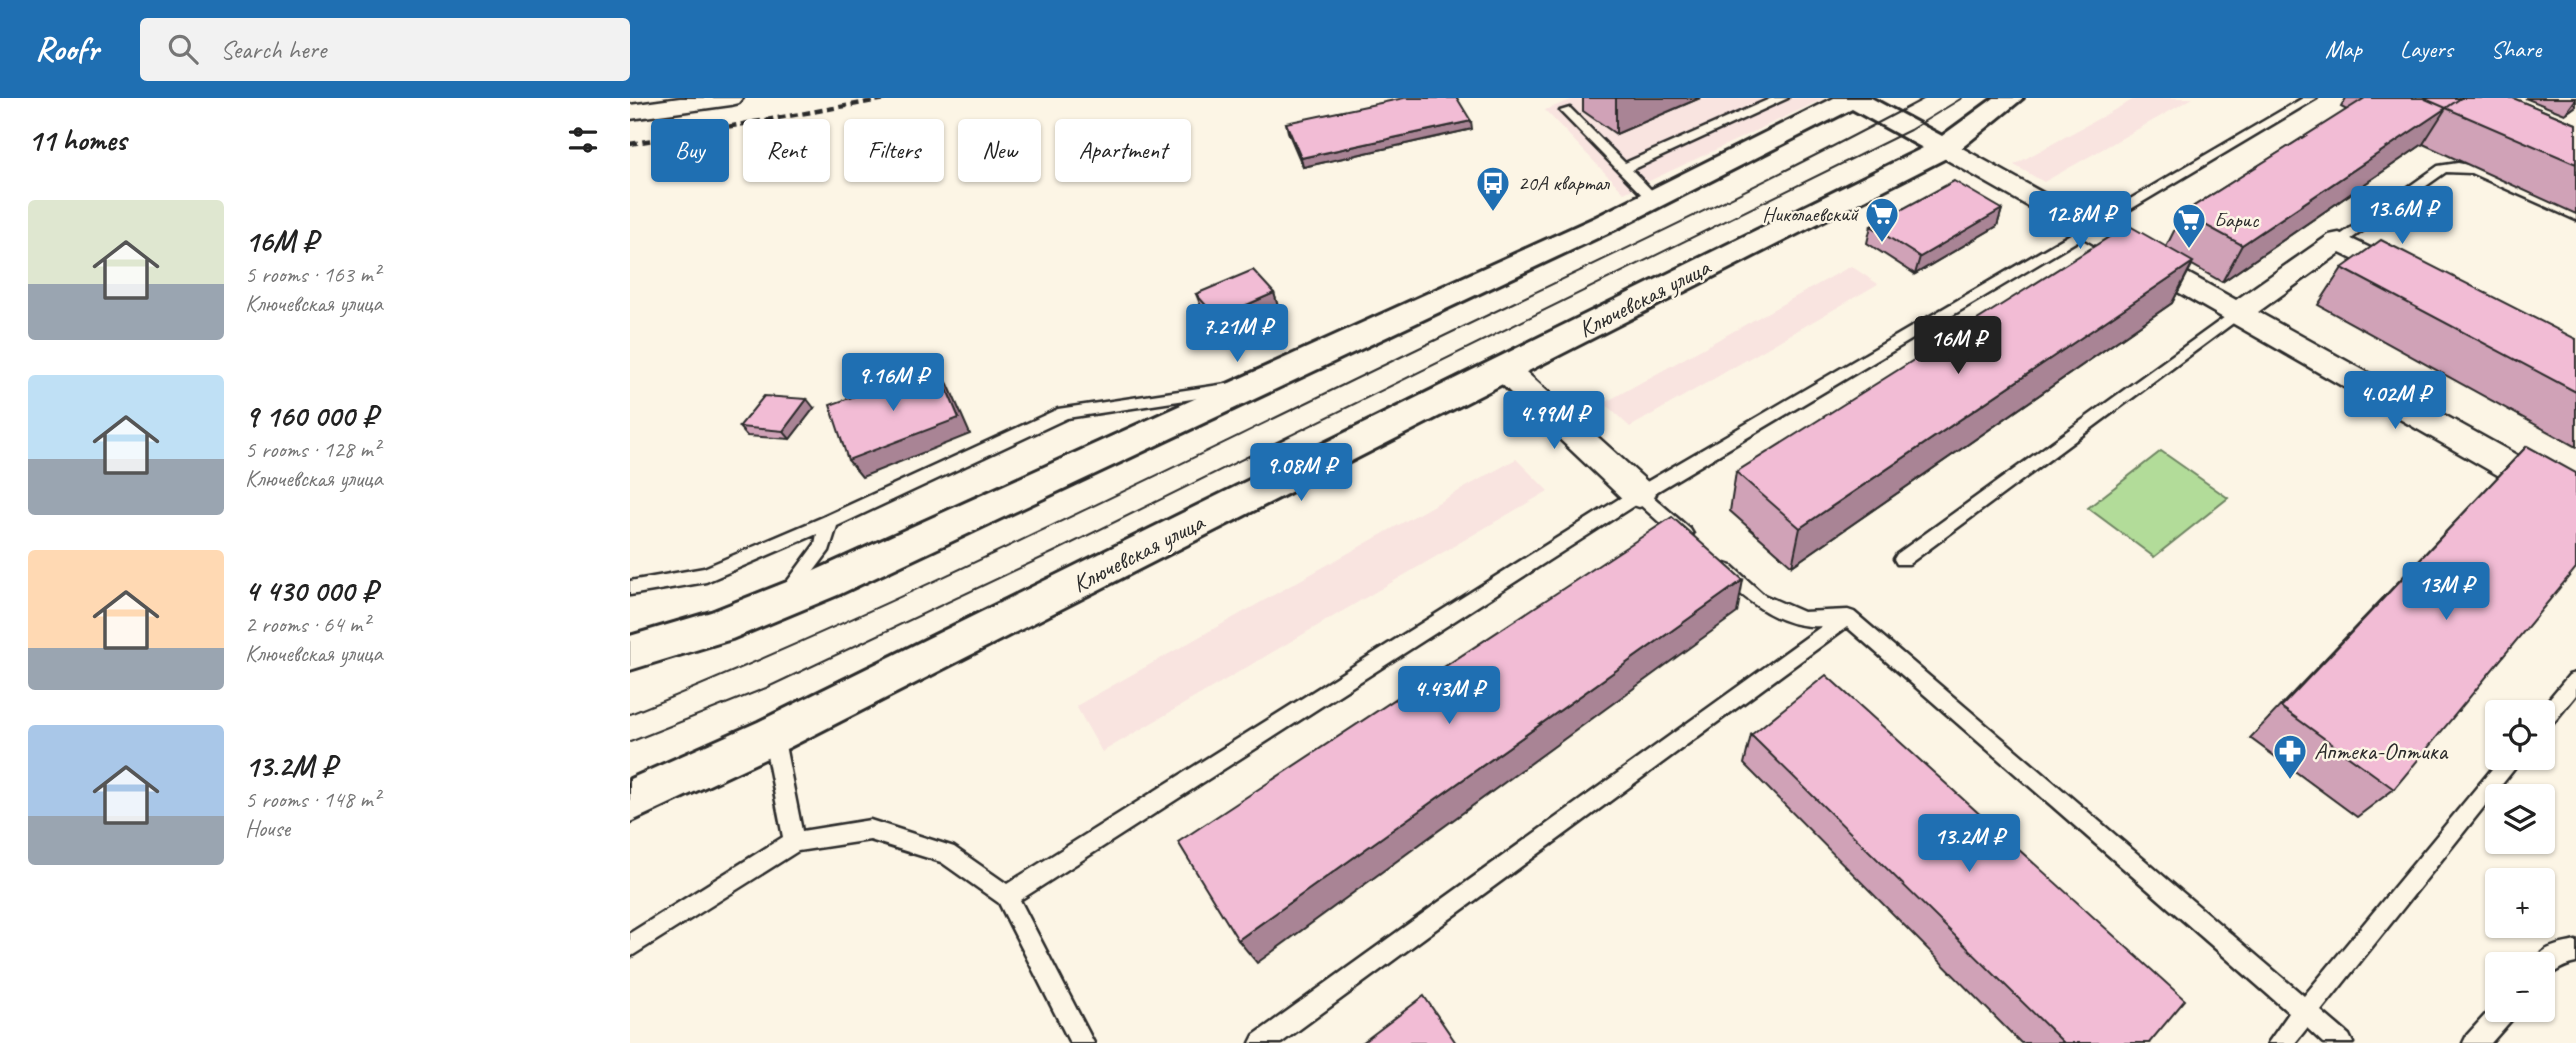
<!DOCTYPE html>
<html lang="en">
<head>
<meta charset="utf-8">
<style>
  :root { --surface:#fff; --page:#f2f2f2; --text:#222; --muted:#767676; --accent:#1f6fb2 }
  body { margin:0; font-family:Caveat,sans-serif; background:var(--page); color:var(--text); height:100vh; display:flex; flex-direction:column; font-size:26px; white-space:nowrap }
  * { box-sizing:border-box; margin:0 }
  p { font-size:23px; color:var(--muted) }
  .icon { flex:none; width:38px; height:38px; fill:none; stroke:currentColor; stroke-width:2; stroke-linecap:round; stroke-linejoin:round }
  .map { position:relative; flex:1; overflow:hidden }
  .sheet { display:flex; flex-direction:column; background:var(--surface); width:630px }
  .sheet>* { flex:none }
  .top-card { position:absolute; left:21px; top:21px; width:665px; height:63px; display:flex; gap:14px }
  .buttons { position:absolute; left:1855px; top:602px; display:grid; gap:14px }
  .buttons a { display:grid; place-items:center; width:70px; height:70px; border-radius:7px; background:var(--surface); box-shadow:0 2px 5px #0004; font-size:35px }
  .price { position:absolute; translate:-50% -60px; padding:0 16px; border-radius:7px; background:var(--accent); color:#fff; font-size:23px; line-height:46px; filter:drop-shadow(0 2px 4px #0008) }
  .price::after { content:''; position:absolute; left:50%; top:42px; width:21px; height:16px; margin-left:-10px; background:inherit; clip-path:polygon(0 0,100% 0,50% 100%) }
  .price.selected { background:#222; color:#fff }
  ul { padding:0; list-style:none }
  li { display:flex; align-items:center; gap:21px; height:175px; padding:0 28px }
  li span { display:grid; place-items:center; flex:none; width:196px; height:140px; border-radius:7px; color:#555 }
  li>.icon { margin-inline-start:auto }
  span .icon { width:84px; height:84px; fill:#fffc; stroke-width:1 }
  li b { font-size:30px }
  h2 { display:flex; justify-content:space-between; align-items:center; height:84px; padding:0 28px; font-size:30px }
  .tag { padding:0 24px; border-radius:7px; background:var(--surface); box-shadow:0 2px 5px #0004; font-size:24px; line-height:63px }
  .tag.selected { background:var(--accent); color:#fff }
  header { display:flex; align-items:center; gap:42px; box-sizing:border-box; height:98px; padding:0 35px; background:var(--accent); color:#fff }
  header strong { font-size:33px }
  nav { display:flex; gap:38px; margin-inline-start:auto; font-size:24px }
  .search { width:490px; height:63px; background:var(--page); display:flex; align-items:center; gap:18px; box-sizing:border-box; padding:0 24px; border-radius:7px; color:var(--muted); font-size:26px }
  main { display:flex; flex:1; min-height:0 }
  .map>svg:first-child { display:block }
</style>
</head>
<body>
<header>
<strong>Roofr</strong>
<div class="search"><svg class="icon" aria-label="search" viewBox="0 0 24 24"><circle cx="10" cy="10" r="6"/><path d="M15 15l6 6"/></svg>Search here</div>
<nav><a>Map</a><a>Layers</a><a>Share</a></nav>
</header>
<main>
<section class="sheet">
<h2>11 homes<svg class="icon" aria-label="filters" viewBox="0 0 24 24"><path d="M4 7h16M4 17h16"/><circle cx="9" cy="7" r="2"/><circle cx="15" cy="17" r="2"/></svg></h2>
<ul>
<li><span style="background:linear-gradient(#dfe7d0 60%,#9aa5b1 0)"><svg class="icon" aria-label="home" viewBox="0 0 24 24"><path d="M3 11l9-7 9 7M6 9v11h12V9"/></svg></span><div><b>16M ₽</b><p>5 rooms · 163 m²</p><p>Ключевская улица</p></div></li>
<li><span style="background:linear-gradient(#bfe0f5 60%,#9aa5b1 0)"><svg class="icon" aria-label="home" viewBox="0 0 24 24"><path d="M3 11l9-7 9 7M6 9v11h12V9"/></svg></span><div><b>9 160 000 ₽</b><p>5 rooms · 128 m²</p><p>Ключевская улица</p></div></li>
<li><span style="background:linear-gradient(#ffd9b3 70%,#9aa5b1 0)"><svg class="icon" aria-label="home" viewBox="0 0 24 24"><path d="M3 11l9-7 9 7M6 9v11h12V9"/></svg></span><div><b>4 430 000 ₽</b><p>2 rooms · 64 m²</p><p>Ключевская улица</p></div></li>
<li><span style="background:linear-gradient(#a9c7e8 65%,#9aa5b1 0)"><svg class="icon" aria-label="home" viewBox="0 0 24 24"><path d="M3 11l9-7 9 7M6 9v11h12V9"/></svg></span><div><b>13.2M ₽</b><p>5 rooms · 148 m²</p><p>House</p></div></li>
</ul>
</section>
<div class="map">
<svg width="1946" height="945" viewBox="0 0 1946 945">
  <rect width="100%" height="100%" fill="#fcf5e5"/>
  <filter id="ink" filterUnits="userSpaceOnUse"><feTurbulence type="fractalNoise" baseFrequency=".0143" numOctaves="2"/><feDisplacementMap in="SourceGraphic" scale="14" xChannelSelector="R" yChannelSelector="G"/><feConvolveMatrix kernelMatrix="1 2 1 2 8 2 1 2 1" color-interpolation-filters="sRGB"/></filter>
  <g filter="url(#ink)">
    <path fill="#f9e4e0" d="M946 0H1195L994 95 915 12Z
      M1506 0H1563L1414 84 1384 67Z
      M1221 168 1248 186 1000 329 974 305Z
      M886 361 918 393 472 654 446 608Z"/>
    <path fill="#b2dc99" stroke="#6e8462" stroke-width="2" d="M1531 353 1598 400 1524 459 1458 410Z"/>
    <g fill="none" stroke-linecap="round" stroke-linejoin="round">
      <defs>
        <path id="lane" d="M1142 0H1158L1002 72 1030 101 1024 105 1019 104 930 13 940 10 995 65Z
          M1673 0H1687L1021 397 1060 431 1063 436 1060 441H1048L1008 405 390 802 464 945H440L369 805 311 764 240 742 168 753 0 859V835L153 739 133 637 136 631 143 628 150 631 153 637 172 733 240 722 324 749 377 786 1003 392Z
          M1828 65 1848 69 1946 113V122L1841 75 1816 74 1714 146H1704L1702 143 1808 68Z
          M1609 209 1614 211 1616 214 1614 217 1279 466H1267L1264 461 1267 456Z
          M603 285 608 286 611 290 608 294 437 320 207 428 199 453 163 501 157 503 151 501 148 496 185 446 187 436 76 484 0 497V483L74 470 193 419 428 311Z
          M1096 466 1102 468 1134 497 1173 514 1218 512 1224 514 1674 898 1871 660H1893L1691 913 1719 937 1723 945H1693L1677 930 1665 945H1638L1659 915 1217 529 651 945H620L624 937 1192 528C1150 531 1119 504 1090 478L1087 473 1090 468Z
          M1946 575V597L1920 629 1913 631V614H1908L1939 577Z
          M1946 843V865C1927 869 1927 875 1913 880V866H1903C1912 848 1928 847 1946 843Z
          M1867 904V912H1886L1883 920 1861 945H1833L1837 937Z"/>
        <path id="street" d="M50 0H113L109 5 101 7 0 21V7Z
          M1314 43 1323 45 1606 202 1699 137 1709 135 1784 171 1788 177 1784 183 1774 186 1710 155 1628 214 1946 390V419L1934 415 1305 55 1302 50 1305 45Z
          M874 261 885 264 1021 387 1026 396 1021 405 1009 409 997 405 863 278 859 271 863 264Z"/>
        <path id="secondary" d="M1204 0H1241L1312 38 1364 0H1393L1324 56 158 650 0 724V681L128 624 1293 50 1222 11 984 132 210 496 102 541 0 572V538L81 514 182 474 964 120Z"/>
      </defs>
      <use href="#lane" stroke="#2b2b2b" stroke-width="5"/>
      <use href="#street" stroke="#2b2b2b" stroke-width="5"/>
      <use href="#secondary" stroke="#2b2b2b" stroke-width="6"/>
      <use href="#lane" fill="#fcf5e5" fill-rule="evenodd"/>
      <use href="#street" fill="#fcf5e5" fill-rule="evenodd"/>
      <use href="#secondary" fill="#fcf5e5" fill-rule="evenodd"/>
      <path stroke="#2b2b2b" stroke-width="2" d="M0 616C243 518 477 401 713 287 907 192 1105 102 1295 0
        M0 644 136 590 424 454 1280 32 1332 0"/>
      <path stroke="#2b2b2b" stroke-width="4.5" stroke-dasharray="8 4.5" stroke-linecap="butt" d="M0 46 261 0"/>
    </g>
    <path fill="#d0a2b7" stroke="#2b2b2b" stroke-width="2" d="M953 0H1070L986 36 953 13Z
      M1716 0H1883L1946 26V116L1793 46 1592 184 1562 167 1542 205 1162 468 1100 413 1106 374 1536 149 1553 115 1717 12 1711 9Z
      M1895 0H1946V8L1935 16Z
      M656 25 842 31 673 69 658 34Z
      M1372 111 1367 128 1285 176 1237 145 1241 128Z
      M1712 170 1946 241V349L1688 207Z
      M644 195 649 212 593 237 573 213 566 196Z
      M184 310 160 341 117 338 109 329Z
      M1897 348 1764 691 1727 719 1620 640Z
      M1121 637 1519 945H1391L1114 666Z"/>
    <path fill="#a98495" stroke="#2b2b2b" stroke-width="2" d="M986 0H1070L986 36Z
      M1946 1V8L1935 16Z
      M1816 10 1793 46 1592 184 1612 147Z
      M841 23 842 31 673 69 671 60Z
      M1372 111 1367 128 1285 176 1290 159Z
      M1563 164 1542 205 1162 468 1170 430Z
      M644 195 649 212 593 237 587 220Z
      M307 268 318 286 340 336 232 379 218 362Z
      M177 301 184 310 160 341 153 333Z
      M1113 482 1107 515 627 865 608 842Z"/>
    <path fill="#f2bcd5" stroke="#2b2b2b" stroke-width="2" d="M774 0H827L841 23 671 60 656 25Z
      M1735 0H1793L1816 10 1612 147 1553 115Z
      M1793 0H1831L1816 10Z
      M1831 0H1883L1946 26V66L1816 10Z
      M1324 83 1372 111 1290 159 1241 128Z
      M1498 127 1563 164 1170 430 1106 374Z
      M1751 142 1946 241V294L1712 170Z
      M623 172 644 195 587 220 566 196Z
      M307 268 329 320 218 362 200 307Z
      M134 298 177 301 153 333 109 329Z
      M1897 348 1946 375V470L1764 691 1651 609Z
      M1042 419 1113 482 608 842 548 744Z
      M1196 577 1555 902 1519 945H1434L1121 637Z
      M794 898 826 945H732Z"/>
  </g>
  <defs>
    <symbol id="bus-pin" viewBox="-11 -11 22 30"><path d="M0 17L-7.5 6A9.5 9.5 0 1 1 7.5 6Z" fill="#1f6fb2" stroke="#fcf5e5"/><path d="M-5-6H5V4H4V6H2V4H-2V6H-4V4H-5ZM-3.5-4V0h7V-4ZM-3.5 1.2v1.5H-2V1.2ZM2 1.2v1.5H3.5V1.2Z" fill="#fff"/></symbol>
    <symbol id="supermarket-pin" viewBox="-11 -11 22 30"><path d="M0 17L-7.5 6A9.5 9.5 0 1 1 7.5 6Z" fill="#1f6fb2" stroke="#fcf5e5"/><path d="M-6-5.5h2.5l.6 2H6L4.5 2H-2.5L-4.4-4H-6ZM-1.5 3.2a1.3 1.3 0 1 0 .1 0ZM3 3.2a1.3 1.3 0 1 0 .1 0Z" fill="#fff"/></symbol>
    <symbol id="pharmacy-pin" viewBox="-11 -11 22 30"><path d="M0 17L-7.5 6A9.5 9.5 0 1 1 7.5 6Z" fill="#1f6fb2" stroke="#fcf5e5"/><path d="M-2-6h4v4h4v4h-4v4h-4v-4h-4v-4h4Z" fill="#fff"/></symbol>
  </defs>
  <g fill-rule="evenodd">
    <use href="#bus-pin" x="844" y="66" width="38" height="52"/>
    <use href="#supermarket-pin" x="1233" y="97" width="38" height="52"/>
    <use href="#supermarket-pin" x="1540" y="103" width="38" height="52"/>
    <use href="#pharmacy-pin" x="1641" y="634" width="38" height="52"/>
  </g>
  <g text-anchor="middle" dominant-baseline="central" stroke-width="5" stroke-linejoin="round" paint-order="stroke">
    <g font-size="21" fill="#2b2b2b" stroke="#fcf5e5" text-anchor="start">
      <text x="888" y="85">20А квартал</text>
      <text x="1228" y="116" text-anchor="end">Николаевский</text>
      <text x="1584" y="122">Барис</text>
    </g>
    <g font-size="24" fill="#2b2b2b" stroke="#fcf5e5">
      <text transform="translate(1014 200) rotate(-27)">Ключевская улица</text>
      <text transform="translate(508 455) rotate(-27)">Ключевская улица</text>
    </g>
    <g font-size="24" fill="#2b2b2b" stroke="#fcf5e5" text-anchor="start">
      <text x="1684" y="653">Аптека-Оптика</text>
    </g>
  </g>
</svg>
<div class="buttons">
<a><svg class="icon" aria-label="locate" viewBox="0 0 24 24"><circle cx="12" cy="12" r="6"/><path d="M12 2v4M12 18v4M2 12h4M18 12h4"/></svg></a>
<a><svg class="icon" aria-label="layers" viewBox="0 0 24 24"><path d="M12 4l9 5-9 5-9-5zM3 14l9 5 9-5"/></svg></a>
<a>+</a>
<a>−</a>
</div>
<b class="price" style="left:1772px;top:148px">13.6M ₽</b>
<b class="price" style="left:1450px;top:153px">12.8M ₽</b>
<b class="price" style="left:607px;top:266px">7.21M ₽</b>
<b class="price selected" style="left:1328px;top:278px">16M ₽</b>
<b class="price" style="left:263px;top:315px">9.16M ₽</b>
<b class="price" style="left:1765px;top:333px">4.02M ₽</b>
<b class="price" style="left:924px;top:353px">4.99M ₽</b>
<b class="price" style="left:671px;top:405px">9.08M ₽</b>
<b class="price" style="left:1816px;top:524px">13M ₽</b>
<b class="price" style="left:819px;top:628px">4.43M ₽</b>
<b class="price" style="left:1339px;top:776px">13.2M ₽</b>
<div class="top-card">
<a class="tag selected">Buy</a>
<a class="tag">Rent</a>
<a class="tag">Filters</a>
<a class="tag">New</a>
<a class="tag">Apartment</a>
</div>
</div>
</main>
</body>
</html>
